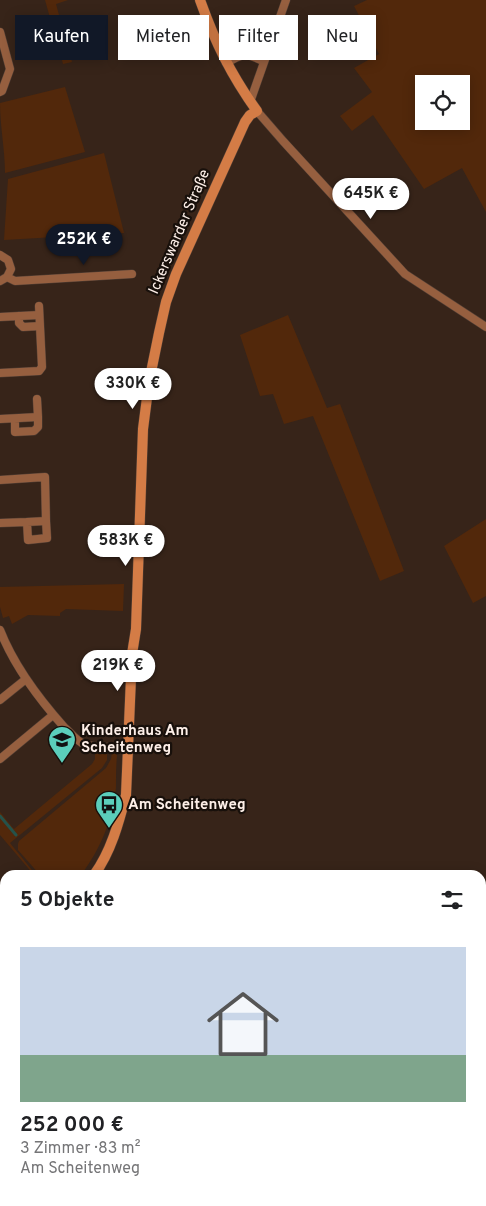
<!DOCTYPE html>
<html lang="de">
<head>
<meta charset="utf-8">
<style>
  :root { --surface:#fff; --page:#f2f2f2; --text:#202124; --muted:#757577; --line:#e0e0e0; --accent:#111827 }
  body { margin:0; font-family:Overpass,sans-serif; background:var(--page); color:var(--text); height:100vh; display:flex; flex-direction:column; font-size:19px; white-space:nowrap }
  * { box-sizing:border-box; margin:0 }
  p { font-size:16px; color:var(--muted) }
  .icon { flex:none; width:28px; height:28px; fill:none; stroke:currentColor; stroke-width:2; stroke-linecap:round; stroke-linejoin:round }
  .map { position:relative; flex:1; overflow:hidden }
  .panel { position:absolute; left:0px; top:870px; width:486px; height:336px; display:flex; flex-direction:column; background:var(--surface); border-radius:15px 15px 0 0; box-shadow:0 2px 12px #0003 }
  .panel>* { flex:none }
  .top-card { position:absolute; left:15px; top:15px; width:456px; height:45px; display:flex; gap:10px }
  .controls { position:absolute; left:415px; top:75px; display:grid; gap:10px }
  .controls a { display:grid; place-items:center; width:55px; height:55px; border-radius:0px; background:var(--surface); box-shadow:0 2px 12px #0003; font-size:25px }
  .price { position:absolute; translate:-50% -42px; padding:0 11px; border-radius:18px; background:#fff; color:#222; font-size:16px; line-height:32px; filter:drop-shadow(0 1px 2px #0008) }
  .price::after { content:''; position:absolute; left:50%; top:30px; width:15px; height:11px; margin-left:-8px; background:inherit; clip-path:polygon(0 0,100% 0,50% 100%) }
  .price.current { background:var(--accent); color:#fff }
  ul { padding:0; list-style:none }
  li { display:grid; align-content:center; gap:10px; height:265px; padding:0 20px }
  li+li { border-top:1px solid var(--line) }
  li span { display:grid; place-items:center; height:155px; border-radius:0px; color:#555 }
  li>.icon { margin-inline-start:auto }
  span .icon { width:90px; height:90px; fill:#fffc; stroke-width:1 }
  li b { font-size:21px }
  h2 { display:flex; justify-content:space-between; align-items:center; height:60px; padding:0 20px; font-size:21px }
  .chip { padding:0 18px; border-radius:0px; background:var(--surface); box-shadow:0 2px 12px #0003; font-size:18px; line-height:45px }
  .chip.current { background:var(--accent); color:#fff }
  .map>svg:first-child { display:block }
</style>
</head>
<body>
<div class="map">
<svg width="486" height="1206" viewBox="0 0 486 1206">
  <rect width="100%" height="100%" fill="#372419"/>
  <path fill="#52280b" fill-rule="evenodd" d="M45 0H68L56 4 72 62 63 64Z
    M367 0H486V212L462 168 424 189 373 115 352 131 340 116 372 92 354 68 379 54 354 6ZM424 84H461V121H424Z
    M65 87 85 152 5 173C5 150 0 126 0 103Z
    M104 153 124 233 4 240 8 179Z
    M288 315 327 408 340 404 404 571 380 581 313 416 284 424 273 394 260 396 240 335Z
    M486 519V596L473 603 444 546Z
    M124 584 123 611 66 609 60 613V616L28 615 12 624 9 616 3 618 0 607V587Z
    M95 751 107 752V760L102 768 10 843 36 875H34L0 835V812L14 829 92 764 95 759Z
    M112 752 117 755C116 766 116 777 116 787 113 819 100 850 81 875H40L18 850V844L19 841 106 768 111 759Z
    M0 1082 5 1084V1159L0 1152Z"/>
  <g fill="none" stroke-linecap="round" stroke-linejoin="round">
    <path stroke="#25524a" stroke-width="3" d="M0 816 16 835"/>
    <defs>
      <path id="street" d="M0 32 10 69 2 91 0 92
        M226 63C246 53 243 52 263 61
        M250 102 286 0
        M257 111 283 141 405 274 486 327
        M0 255 8 260 11 269 7 277 0 281
        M7 277 15 281 132 274
        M19 316V323L23 327 40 326
        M0 317 39 315
        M0 373 39 371 42 367 39 306
        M37 399 38 417
        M0 419 38 417V427L34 431 15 432V419
        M0 480 45 477 46 521
        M0 523 27 522 28 540 47 538 46 521 27 522
        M0 630C14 666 39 699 64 727 70 732 75 739 82 743 93 749 115 747 128 747
        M0 700 26 679
        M0 759 53 715"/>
      <path id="secondary" d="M94 875C111 852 119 822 126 795L132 654 136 629 143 429 149 382 159 333 166 302 176 274 245 122 250 115 257 111C231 75 215 42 200 0
        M0 968 5 963"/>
      <path id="highway" d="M0 1171 5 1178
        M22 1201 25 1206"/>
    </defs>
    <use href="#street" stroke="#534036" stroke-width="9"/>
    <use href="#secondary" stroke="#534036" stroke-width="11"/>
    <use href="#highway" stroke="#534036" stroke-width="15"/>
    <use href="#street" stroke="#965f3f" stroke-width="8"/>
    <use href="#secondary" stroke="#d47c46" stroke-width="10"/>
    <use href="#highway" stroke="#f9c2a3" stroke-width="14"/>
  </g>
  <defs>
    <symbol id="school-pin" viewBox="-11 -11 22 30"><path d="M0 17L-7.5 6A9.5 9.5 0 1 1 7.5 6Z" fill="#5bcebb" stroke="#18100b"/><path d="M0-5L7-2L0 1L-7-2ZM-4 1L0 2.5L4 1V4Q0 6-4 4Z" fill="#111"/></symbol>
    <symbol id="bus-pin" viewBox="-11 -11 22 30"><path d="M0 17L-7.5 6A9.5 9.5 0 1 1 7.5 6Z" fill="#5bcebb" stroke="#18100b"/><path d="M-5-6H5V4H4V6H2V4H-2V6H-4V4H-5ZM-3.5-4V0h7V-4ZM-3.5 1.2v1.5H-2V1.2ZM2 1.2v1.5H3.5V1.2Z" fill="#111"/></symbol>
  </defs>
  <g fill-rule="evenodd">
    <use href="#school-pin" x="46" y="724" width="32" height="43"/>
    <use href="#bus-pin" x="93" y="789" width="32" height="43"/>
  </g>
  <g text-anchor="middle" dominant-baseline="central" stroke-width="4.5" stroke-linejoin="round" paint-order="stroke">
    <g font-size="15" fill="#fdefe8" stroke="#18100b">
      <text transform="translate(180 232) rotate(-67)">Ickerswarder Straße</text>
    </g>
    <g font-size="15" font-weight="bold" fill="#fdefe8" stroke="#18100b" text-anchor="start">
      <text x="81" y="731">Kinderhaus Am<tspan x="81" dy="17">Scheitenweg</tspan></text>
      <text x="128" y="805">Am Scheitenweg</text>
    </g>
  </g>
</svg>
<div class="controls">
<a><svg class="icon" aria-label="locate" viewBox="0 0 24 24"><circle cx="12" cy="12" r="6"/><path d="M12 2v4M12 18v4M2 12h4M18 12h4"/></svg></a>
</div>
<b class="price" style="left:371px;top:220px">645K €</b>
<b class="price current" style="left:84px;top:266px">252K €</b>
<b class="price" style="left:133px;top:410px">330K €</b>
<b class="price" style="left:126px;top:567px">583K €</b>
<b class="price" style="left:118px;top:692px">219K €</b>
<div class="top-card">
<a class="chip current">Kaufen</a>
<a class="chip">Mieten</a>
<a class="chip">Filter</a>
<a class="chip">Neu</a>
</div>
<section class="panel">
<h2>5 Objekte<svg class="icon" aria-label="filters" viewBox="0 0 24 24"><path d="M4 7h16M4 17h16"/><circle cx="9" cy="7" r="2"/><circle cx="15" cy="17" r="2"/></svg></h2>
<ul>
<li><span style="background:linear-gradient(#c9d6e8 70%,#7fa58c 0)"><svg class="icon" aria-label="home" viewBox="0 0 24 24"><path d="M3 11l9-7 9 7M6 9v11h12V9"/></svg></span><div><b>252 000 €</b><p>3 Zimmer · 83 m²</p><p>Am Scheitenweg</p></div></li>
</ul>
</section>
</div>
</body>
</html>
